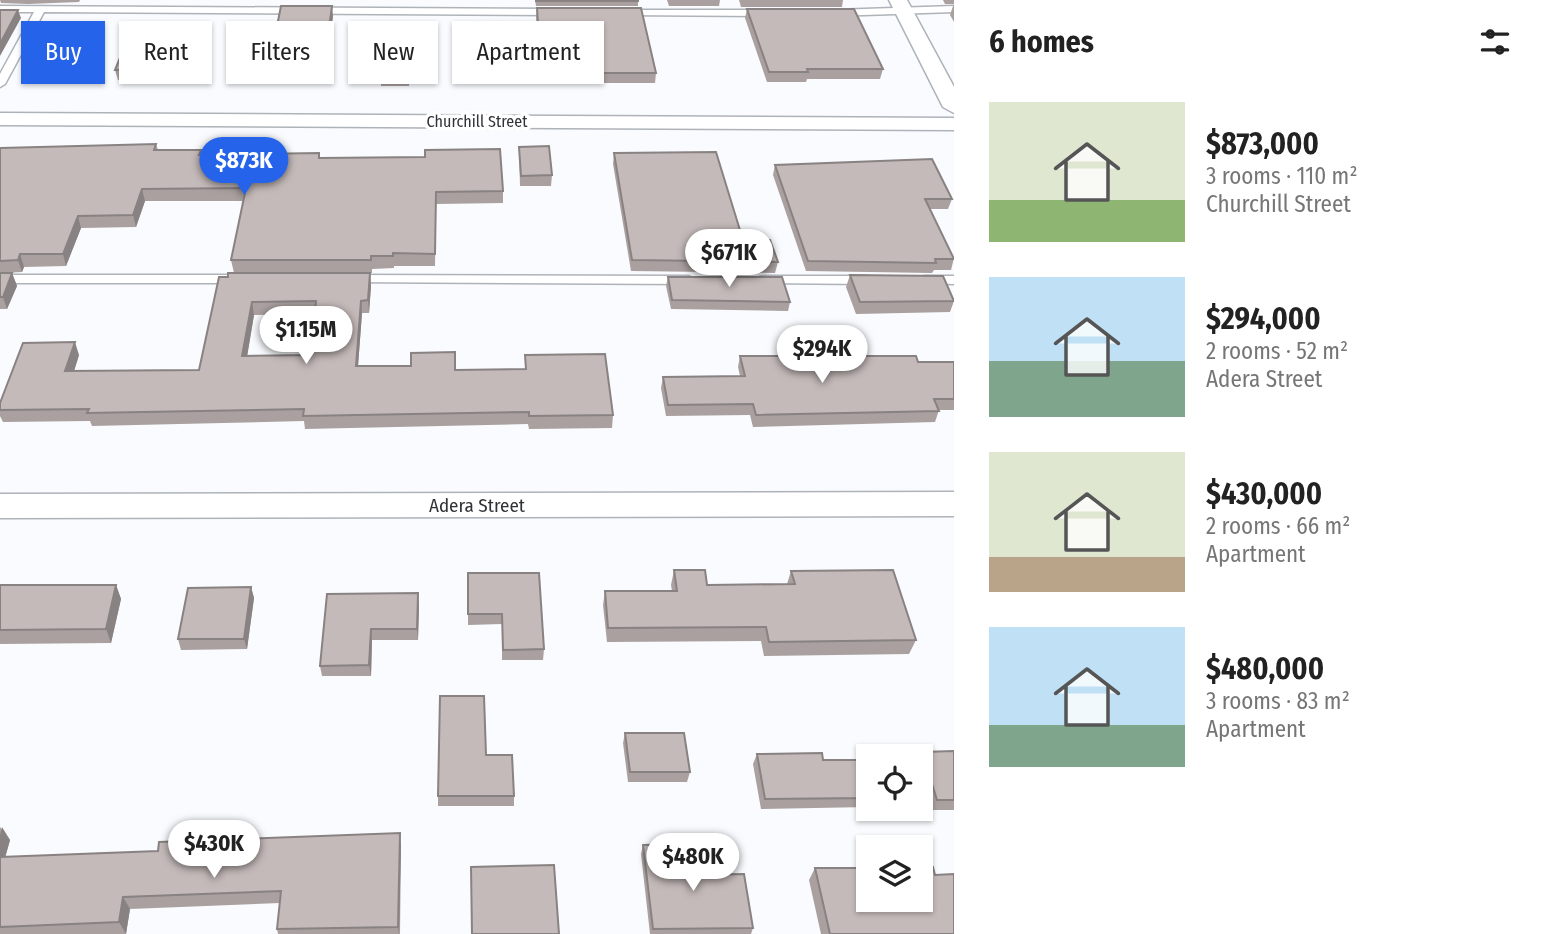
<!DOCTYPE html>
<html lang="en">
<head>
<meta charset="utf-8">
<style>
  :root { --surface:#fff; --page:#f6f6f6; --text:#222; --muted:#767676; --accent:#2563eb }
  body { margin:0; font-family:"Fira Sans Condensed",sans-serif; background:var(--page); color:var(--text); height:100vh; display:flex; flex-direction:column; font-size:26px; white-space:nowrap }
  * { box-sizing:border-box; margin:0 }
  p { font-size:23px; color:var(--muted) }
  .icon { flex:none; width:38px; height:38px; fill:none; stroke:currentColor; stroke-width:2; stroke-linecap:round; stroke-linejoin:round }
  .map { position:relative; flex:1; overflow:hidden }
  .side { display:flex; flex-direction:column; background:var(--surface); width:595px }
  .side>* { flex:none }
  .hud { position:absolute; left:21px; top:21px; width:665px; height:63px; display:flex; gap:14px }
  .tools { position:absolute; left:856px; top:744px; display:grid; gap:14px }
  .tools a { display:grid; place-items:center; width:77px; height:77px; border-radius:0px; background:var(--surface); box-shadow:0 2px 5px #0004; font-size:35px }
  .price { position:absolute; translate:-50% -60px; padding:0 16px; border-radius:24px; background:#fff; color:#222; font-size:23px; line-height:46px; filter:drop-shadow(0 2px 4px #0008) }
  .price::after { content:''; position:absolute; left:50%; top:42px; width:21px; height:16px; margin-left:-10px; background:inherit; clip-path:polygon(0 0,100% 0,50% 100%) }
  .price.selected { background:var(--accent); color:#fff }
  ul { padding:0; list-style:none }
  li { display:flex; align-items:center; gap:21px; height:175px; padding:0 35px }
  li span { display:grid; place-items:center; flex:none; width:196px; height:140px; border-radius:0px; color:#555 }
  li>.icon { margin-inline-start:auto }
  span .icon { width:84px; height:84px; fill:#fffc; stroke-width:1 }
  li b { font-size:30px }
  h2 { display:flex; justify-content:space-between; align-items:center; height:84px; padding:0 35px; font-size:30px }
  .chip { padding:0 24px; border-radius:0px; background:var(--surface); box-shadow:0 2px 5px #0004; font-size:24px; line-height:63px }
  .chip.selected { background:var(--accent); color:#fff }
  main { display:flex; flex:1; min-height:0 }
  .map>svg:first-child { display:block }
</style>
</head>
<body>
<main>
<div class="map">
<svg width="954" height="934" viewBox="0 0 954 934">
  <rect width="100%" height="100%" fill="#f9fbfe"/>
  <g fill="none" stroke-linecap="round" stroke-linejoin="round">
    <defs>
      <path id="lane" d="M0 6 556 9 561 12 556 15 44 12 5 84 0 87V74L34 12H0Z
        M954 6V12L834 16 829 13 834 10Z
        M617 10H766L771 13 766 16 621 15 617 14Z
        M0 275H238L245 279 238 283H0Z
        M351 275 689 276 696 280 689 284 346 282V276Z
        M764 276H868L875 280 868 284 759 283V277Z
        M925 276H954V284L920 283V277Z"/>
      <path id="street" d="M889 0H907L954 87V113L943 107Z
        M0 113 954 118V130L0 125Z
        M954 492V516L0 518V494Z"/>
    </defs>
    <use href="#lane" stroke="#aeb3ba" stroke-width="3"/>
    <use href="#street" stroke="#aeb3ba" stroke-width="3"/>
    <use href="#lane" fill="#fff" fill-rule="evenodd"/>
    <use href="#street" fill="#fff" fill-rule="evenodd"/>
  </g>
  <path fill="#a9a09f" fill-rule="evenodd" d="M0 0H80L79 2 28 4 1 3Z
    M535 0H638V6H536Z
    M667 0H720L719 6H669Z
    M739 0H843L842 7H741Z
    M943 0H954V4H945Z
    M953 6H954V22L950 15Z
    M537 8 656 73 655 83H588L587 78H541L536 17Z
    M747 9 883 69 880 79H807L806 82H767L745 18Z
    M333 16 324 82 278 83 277 77H270L269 66Z
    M193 48 183 80H118L115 70Z
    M410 58 409 86H381V76Z
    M156 144 158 150H201L202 155 319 153 320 158 503 191V203L436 204 435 266H394V268L372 269V273H234L231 260 243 201H145L136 227 81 228 66 266 24 267 22 272 5 273H12L17 286 7 309H0V148Z
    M519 147 552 175 551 186H520Z
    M614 153 743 240 778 262 775 273 631 271 613 164Z
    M775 165 952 199 948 209H930L954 258 951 270H934L932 273 806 271 773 175Z
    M370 273 371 286 369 313H362L358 366 455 370 525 369V355L613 415 612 428 529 429 528 424 305 429 304 421 92 426 90 421 3 422 0 416V403L79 355 74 371 199 370 219 277ZM315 314 310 355 247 356 254 315Z
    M850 275 954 300V301L950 312 856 314 846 287Z
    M668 277 790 302 788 311 671 309 666 286Z
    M740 356 918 362H954V410H939L935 422 753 427 750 415 666 416 661 388 663 377 740 376 738 367Z
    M674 570 707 585 787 584 791 571 916 640 909 654 764 656 761 641 607 642 603 605 605 591H672L671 585Z
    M468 573 544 649 543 660H502V624L468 625Z
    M0 585H116L121 599 111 643 0 644Z
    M251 587 254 598 247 649 181 650 178 639Z
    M327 594 419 604 418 640H372L371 676H322L320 666Z
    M625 733 690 772 687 782H628L623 743Z
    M954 751V810H931L920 775V756L922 752Z
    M757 754 823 760 868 776V807L761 809 753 764Z
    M486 755 514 796V806H438V796Z
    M0 827 10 840 5 857 401 845 400 934H278L277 929 280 903 130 909 126 934H0Z
    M643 845 690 875 753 928 751 934H650L641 854Z
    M815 868 935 875 954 934H821L809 880Z"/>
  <path fill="#898282" d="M332 6 333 16 324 82 323 72Z
    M18 10 21 18 0 56V44Z
    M191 38 193 48 183 80 181 69Z
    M142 189 145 201 136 227 133 215Z
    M78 216 81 228 66 266 63 254Z
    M20 254 24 267 22 272 18 260Z
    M12 273 17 286 7 309 3 297Z
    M370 273 371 286 369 313 368 300Z
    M361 301 362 313 357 379 356 366Z
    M252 302 254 315 245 369 242 356Z
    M75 342 79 355 70 384 65 371Z
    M116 585 121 599 111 643 106 629Z
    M251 587 254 598 247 649 244 639Z
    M418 593 419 604 418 640 417 629Z
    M371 629 372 640 371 676 369 665Z
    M2 827 10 840 2 869 0 866V835Z
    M400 833 401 845 399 934 398 927Z
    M123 897 130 909 126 934 119 922Z"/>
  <path fill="#c4bab9" stroke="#898282" stroke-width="2" fill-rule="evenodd" d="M536 0H638V1H536Z
    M281 6H332L323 72H277L278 66H269Z
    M537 8H641L656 73H588V68H541Z
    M747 9H854L883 69H807L808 72H769Z
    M0 10H18L0 44Z
    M128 38H191L181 69 115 70Z
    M383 48H410L409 76H381Z
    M156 144 154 150H201L199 155 319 153V158L425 157V150L500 149 503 191 436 192 435 254 393 253V256H371V260H231L246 188 142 189 133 215 78 216 63 254H20L18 260 0 261V148Z
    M549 146 552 175 521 176 519 147Z
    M716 152 743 240H770L778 262 632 260 614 153Z
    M932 159 952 199H925L954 259H935L936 263 808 261 775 165Z
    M0 273H12L3 297H0Z
    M228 273H370L368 300 361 301 356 366H411V353L455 352V370L526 369 525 355 605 354 613 415 529 416V412L303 416 304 409 87 413 89 409 0 410V403L23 343 75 342 65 371 199 370 219 277H228ZM316 301 310 355 242 356 252 302Z
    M850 275 943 276 954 301 860 302Z
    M668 277H782L790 302 672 300Z
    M740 356H916L918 362H954V399H934L939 411 756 415 753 404 668 405 663 377 745 376Z
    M674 570H705L707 585 795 584 791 571 893 570 916 640 769 642 766 627 608 628 605 591H677Z
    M468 573H539L544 649 503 650 502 614H468Z
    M0 585H116L106 629 0 630Z
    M251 587 244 639H178L188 588Z
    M418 593 417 629H371L369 665 320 666 327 594Z
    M440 696H484L486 755H512L514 796H438Z
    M625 733H684L690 772H630Z
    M954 751V800H937L922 752Z
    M822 753 823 760H864L868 776V798L765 799 757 754Z
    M400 833 398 927 277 929 281 891 123 897 119 922 0 927V857L158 851 159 842Z
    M686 844 690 875 744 874 753 928 653 929 643 845Z
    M554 865 559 934H472L471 867Z
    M920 867H933L935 875 954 874V934H830L815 868H868V900H920Z"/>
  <g text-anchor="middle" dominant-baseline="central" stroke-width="7" stroke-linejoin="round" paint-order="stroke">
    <g font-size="16" fill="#303235" stroke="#fff">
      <text x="477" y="121">Churchill Street</text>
    </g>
    <g font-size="19" fill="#303235" stroke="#fff">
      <text x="477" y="505">Adera Street</text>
    </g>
  </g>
</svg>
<div class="tools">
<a><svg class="icon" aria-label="locate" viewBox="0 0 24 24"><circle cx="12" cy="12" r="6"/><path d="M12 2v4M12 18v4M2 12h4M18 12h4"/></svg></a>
<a><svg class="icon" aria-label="layers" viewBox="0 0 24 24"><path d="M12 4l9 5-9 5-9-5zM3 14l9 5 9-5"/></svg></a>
</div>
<b class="price selected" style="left:244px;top:197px">$873K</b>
<b class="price" style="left:729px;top:289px">$671K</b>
<b class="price" style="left:306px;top:366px">$1.15M</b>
<b class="price" style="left:822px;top:385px">$294K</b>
<b class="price" style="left:214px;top:880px">$430K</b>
<b class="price" style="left:693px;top:893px">$480K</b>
<div class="hud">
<a class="chip selected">Buy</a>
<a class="chip">Rent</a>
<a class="chip">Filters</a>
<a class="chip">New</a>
<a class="chip">Apartment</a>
</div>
</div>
<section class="side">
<h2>6 homes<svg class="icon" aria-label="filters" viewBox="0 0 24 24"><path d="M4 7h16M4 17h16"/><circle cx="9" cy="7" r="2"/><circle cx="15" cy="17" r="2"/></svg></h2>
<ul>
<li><span style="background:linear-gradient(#dfe7d0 70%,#8fb573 0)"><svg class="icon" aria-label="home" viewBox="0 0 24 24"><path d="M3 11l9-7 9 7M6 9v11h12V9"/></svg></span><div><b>$873,000</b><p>3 rooms · 110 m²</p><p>Churchill Street</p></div></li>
<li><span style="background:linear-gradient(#bfe0f5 60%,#7fa58c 0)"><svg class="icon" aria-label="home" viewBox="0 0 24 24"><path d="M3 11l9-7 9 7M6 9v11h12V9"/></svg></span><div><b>$294,000</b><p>2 rooms · 52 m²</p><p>Adera Street</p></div></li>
<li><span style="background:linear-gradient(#dfe7d0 75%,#b9a48a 0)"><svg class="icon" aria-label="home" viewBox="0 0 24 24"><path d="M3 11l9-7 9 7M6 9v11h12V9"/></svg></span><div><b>$430,000</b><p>2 rooms · 66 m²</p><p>Apartment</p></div></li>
<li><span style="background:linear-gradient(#bfe0f5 70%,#7fa58c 0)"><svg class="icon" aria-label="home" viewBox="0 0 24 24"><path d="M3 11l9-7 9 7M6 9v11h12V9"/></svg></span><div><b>$480,000</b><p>3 rooms · 83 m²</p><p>Apartment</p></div></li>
</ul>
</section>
</main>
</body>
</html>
